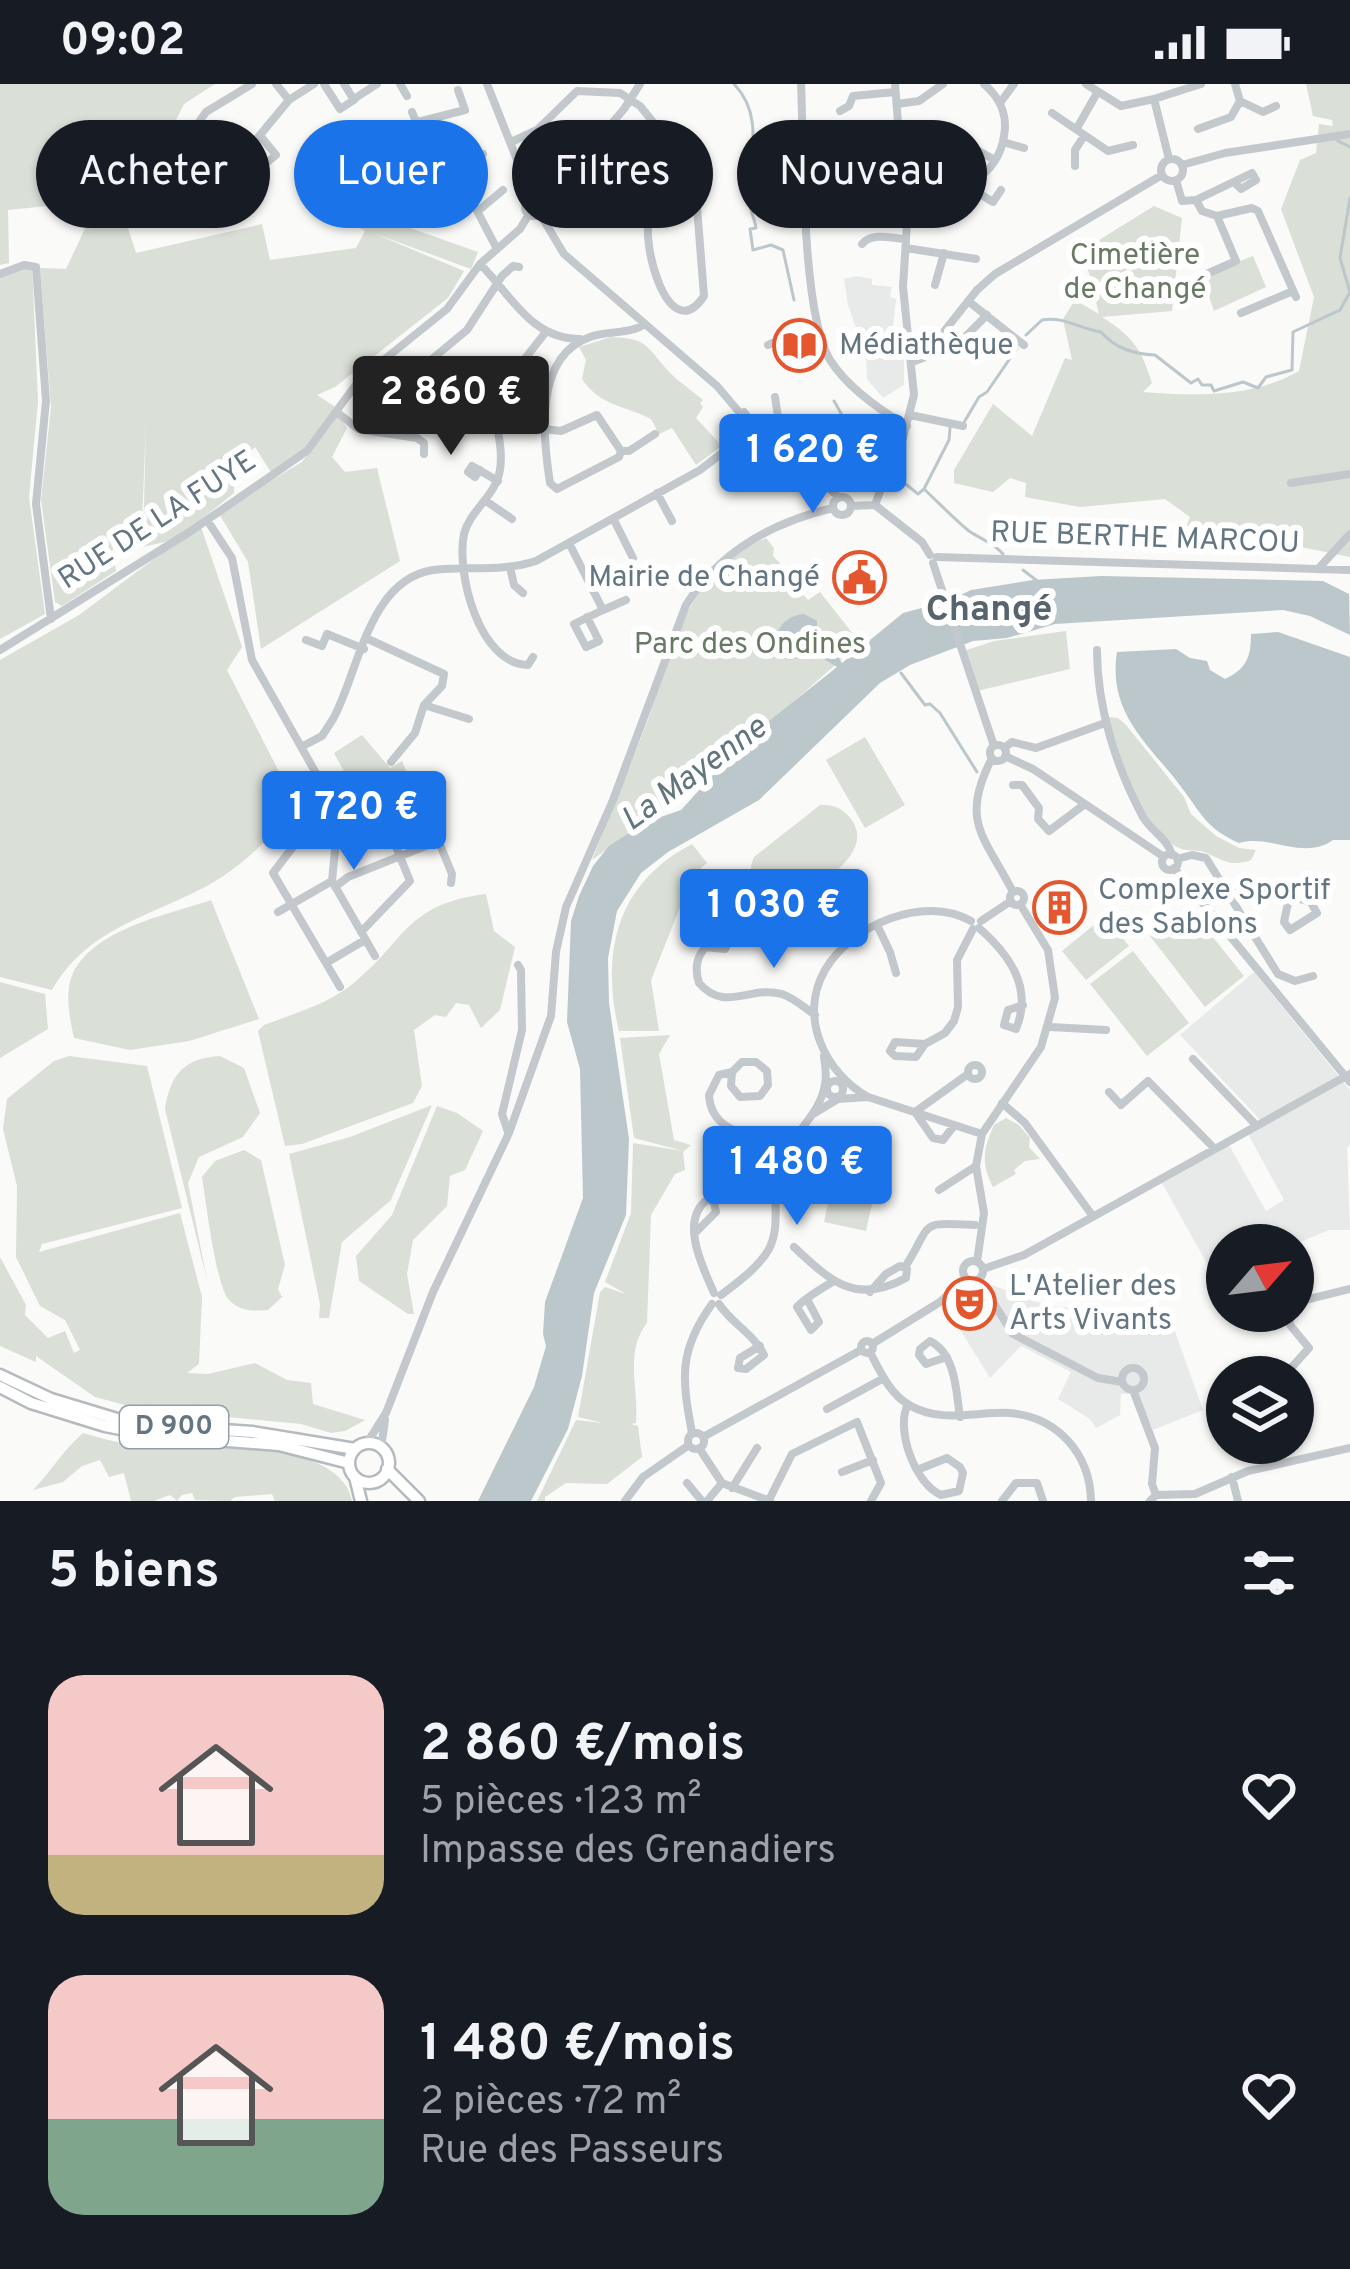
<!DOCTYPE html>
<html lang="fr">
<head>
<meta charset="utf-8">
<style>
  :root { --surface:#171b24; --page:#20242c; --text:#f1f3f6; --muted:#9ea1a6; --accent:#1a73e8 }
  body { margin:0; font-family:Overpass,sans-serif; background:var(--page); color:var(--text); height:100vh; display:flex; flex-direction:column; font-size:45px; white-space:nowrap }
  * { box-sizing:border-box; margin:0 }
  p { font-size:39px; color:var(--muted) }
  .icon { flex:none; width:66px; height:66px; fill:none; stroke:currentColor; stroke-width:2; stroke-linecap:round; stroke-linejoin:round }
  .map { position:relative; height:1417px; overflow:hidden }
  .details { display:flex; flex-direction:column; background:var(--surface); flex:1 }
  .details>* { flex:none }
  .banner { position:absolute; left:36px; top:36px; width:1278px; height:108px; display:flex; gap:24px }
  .needle { width:78px; rotate:62deg }
  .buttons { position:absolute; left:1206px; top:1140px; display:grid; gap:24px }
  .buttons a { display:grid; place-items:center; width:108px; height:108px; border-radius:50%; background:var(--surface); box-shadow:0 3px 9px #0004; font-size:60px }
  .price { position:absolute; translate:-50% -102px; padding:0 27px; border-radius:12px; background:var(--accent); color:#fff; font-size:39px; line-height:78px; filter:drop-shadow(0 3px 6px #0008) }
  .price::after { content:''; position:absolute; left:50%; top:72px; width:36px; height:27px; margin-left:-18px; background:inherit; clip-path:polygon(0 0,100% 0,50% 100%) }
  .price.active { background:#222; color:#fff }
  ul { padding:0; list-style:none }
  li { display:flex; align-items:center; gap:36px; height:300px; padding:0 48px }
  li span { display:grid; place-items:center; flex:none; width:336px; height:240px; border-radius:36px; color:#555 }
  li>.icon { margin-inline-start:auto }
  span .icon { width:144px; height:144px; fill:#fffc; stroke-width:1 }
  li b { font-size:51px }
  h2 { display:flex; justify-content:space-between; align-items:center; height:144px; padding:0 48px; font-size:51px }
  .chip { padding:0 42px; border-radius:54px; background:var(--surface); box-shadow:0 3px 9px #0004; font-size:42px; line-height:108px }
  .chip.active { background:var(--accent); color:#fff }
  .status { display:flex; justify-content:space-between; align-items:center; height:84px; padding:0 60px; background:var(--surface); direction:ltr }
  .status svg { height:33px; fill:currentColor }
  .map>svg:first-child { display:block }
</style>
</head>
<body>
<div class="status"><b>09:02</b><svg viewBox="0 0 49 12"><path d="M0 12V9h3v3zM5 12V6h3v6zM10 12V3h3v9zM15 12V0h3v12zM26 1h20v11H26zM47 4h2v5h-2z"/></svg></div>
<div class="map">
<svg width="1350" height="1417" viewBox="0 0 1350 1417">
  <rect width="100%" height="100%" fill="#fafaf8"/>
  <path fill="#e8e9e9" d="M856 192 872 195V201L892 203 890 213 896 215 893 242H888L885 264 880 265 904 272V301L883 314 867 295 866 273 848 221 844 195Z
    M1254 888 1350 1006V1061L1347 1064 1350 1146H1329L1293 1161H1227V1188L1215 1194 1162 1099 1229 1061 1266 1127 1284 1116 1248 1050 1264 1040 1180 951Z
    M984 1198 1049 1222 1169 1231 1203 1326 1153 1346 1137 1310H1121L1120 1331 1096 1344 1090 1335 1058 1315 1071 1288 1021 1262 990 1294 945 1221Z"/>
  <path fill="#dadfd7" d="M0 0H215L184 20 150 88 133 87 127 141 136 169 262 140 270 176 356 164 365 147 358 143 362 127 478 168 471 185 373 149 464 187 448 214 335 303 317 311 334 322 347 344 332 373 345 388 377 384 400 477 261 565 248 478 218 428 302 378 331 341 307 367 272 390 255 363 235 381 234 409 181 452 200 440 242 563 227 586 296 721C275 749 252 773 222 793 160 832 91 838 52 906L0 893V576L79 531 182 454 143 463 146 339 142 438 110 445 116 487 62 522 55 518 41 416 51 323 40 184 66 185 89 136 78 119 8 126 9 179 0 181Z
    M1306 0H1350V473L1241 451 1178 464 1190 433 1165 415 1080 423 1025 413 1026 399 1010 394 993 408 954 399V386L993 320 1032 352 1065 274 1072 276 1063 235 1075 216 1099 230 1085 173 1102 166 1099 156 1154 122 1182 134 1172 227 1102 233C1133 253 1141 264 1152 299L1143 308C1197 312 1252 314 1299 287L1314 213 1281 125 1300 76 1316 69 1319 40 1333 42 1332 36 1313 32Z
    M1253 172 1266 203 1214 227 1202 192Z
    M32 180 38 318 29 413 45 530 0 555V186Z
    M611 253C644 255 644 258 663 281 673 294 690 305 703 316L700 319 703 323 696 334 722 362 696 381 672 344 659 350 651 335C624 321 600 322 582 295L586 276 579 263Z
    M766 454 774 464 773 472 797 497 798 505 808 516 820 508 860 559 720 683 592 776C611 727 633 677 651 627 675 557 690 484 766 454Z
    M1066 547 1070 585 977 607 964 567 994 557Z
    M1109 633 1118 634 1126 641 1184 713 1191 730 1216 752 1239 764 1256 766 1251 776C1231 783 1224 777 1207 769 1198 765 1188 768 1179 764 1144 748 1113 670 1109 633Z
    M362 651 390 684 402 677 418 714 340 723 338 716 358 713 334 669Z
    M865 653 905 721 865 744 826 676Z
    M820 721C834 720 845 725 853 738 873 771 817 800 796 819 768 823 741 803 754 773Z
    M692 760 707 779 693 791 651 896 659 947H619C600 868 617 799 692 760Z
    M486 810 494 847 515 863 500 926 481 944 469 921 456 919 446 933 435 931 414 946 422 1002 413 1019 302 1060 285 1062 258 947 264 941C293 930 325 921 350 902 406 858 404 820 486 810Z
    M211 816 259 935 189 957 130 966 74 954C70 935 64 908 73 889 96 844 167 831 211 816Z
    M1188 822 1244 892 1205 923 1150 852Z
    M1105 832 1129 862 1086 896 1062 867Z
    M1133 867 1189 939 1147 972 1090 900Z
    M0 898 45 910 48 945 0 974Z
    M670 951 659 970 674 1056 691 1061 683 1068 685 1086 675 1090 651 1131 647 1239C624 1268 639 1305 636 1339L631 1340 638 1342 642 1373 607 1400 566 1399 545 1413V1417H537L576 1336 603 1339 578 1333 600 1208 605 1203 626 1210 605 1198 631 1129 633 1059 683 1067 634 1054 620 954Z
    M69 972 147 982 182 1124 42 1160 39 1168 180 1129 202 1213 199 1280 187 1289 208 1290 255 1279 287 1296 311 1299 313 1320 365 1336 345 1347 331 1349 301 1340 136 1324 95 1313 36 1272V1278L0 1262V1173L26 1221 25 1231 48 1254 65 1247 74 1269 80 1266 65 1236 40 1222 16 1173 17 1102 3 1045 7 1015 54 977Z
    M220 972 244 984 260 1029 243 1053 199 1073 188 1099 207 1196 165 1025C170 991 184 974 220 972Z
    M432 1021 391 1116 342 1158 329 1234H319L320 1220 289 1070 350 1053Z
    M437 1022 457 1029 483 1047 465 1086 450 1092 447 1122 413 1156 407 1190 414 1230H408L359 1197 356 1172 392 1131Z
    M1006 1034 1019 1041 1030 1054 1029 1063 1040 1075 1025 1077 1014 1086 1016 1090 993 1103C981 1080 983 1065 994 1041Z
    M840 1065 882 1075 866 1147 824 1138Z
    M244 1066 261 1076 285 1181 278 1205 282 1213 268 1226C254 1227 242 1228 230 1217 216 1205 206 1117 202 1093L215 1077Z
    M83 1349C101 1354 120 1360 138 1361 188 1364 340 1351 352 1417H275L272 1410 235 1413 230 1417 195 1416 192 1409 182 1411 177 1417 170 1411 154 1417H131L124 1389 109 1393 100 1376 82 1382 63 1398 33 1406C53 1385 60 1370 83 1349Z"/>
  <path fill="#bbc7cb" d="M1101 492 1323 497 1349 510 1350 551 1310 532 1283 526 1055 540 1007 554 973 557 910 581 880 599 759 716 668 768 641 789 617 827 608 874 609 919 629 1055 626 1131 594 1209 582 1292 568 1345 531 1417H478L534 1303 546 1262 543 1250 545 1218 583 1114 580 985 567 938 571 837 579 812 593 782 609 762 646 738 681 726 743 658 837 583 822 574 824 565C808 566 801 578 785 575 767 555 780 532 804 530L817 537V551C831 557 832 562 842 579L903 529 948 517 971 506 1033 496Z
    M1278 548 1350 573V756H1333C1303 777 1271 750 1239 759 1208 745 1204 734 1185 708 1152 662 1107 632 1117 568L1176 565 1190 574 1207 577 1210 586 1225 595C1247 585 1251 572 1251 550Z"/>
  <g fill="none" stroke-linecap="round" stroke-linejoin="round">
    <path stroke="#bbc7cb" stroke-width="3" d="M734 0C766 33 748 77 750 118 750 128 755 135 756 144L750 145 753 166 771 161 783 166 794 216
      M1338 57 1350 63
      M1026 251 1042 236C1064 232 1080 245 1101 248 1116 265 1134 270 1155 271L1191 299 1198 295 1202 301H1211L1214 307 1243 298 1258 304 1266 293 1292 286 1293 248 1340 226 1350 208 1340 174 1350 114
      M834 317 842 331 869 351
      M963 340 979 313 987 308 1017 264
      M897 393 918 410 924 405C939 419 954 435 969 447 982 456 993 458 1003 470
      M924 405 949 356 950 344
      M1023 486 1036 496
      M901 589 925 621 930 620 940 629 977 688"/>
    <defs>
      <path id="major" d="M0 1291 51 1315 117 1335 151 1341 252 1348 355 1365
        M0 1303 31 1319 105 1342 151 1351 279 1361 349 1379
        M349 1379a20 20 0 1 1 40 0a20 20 0 1 1-40 0Z
        M387 1385 419 1417
        M355 1393 361 1417"/>
    </defs>
    <use href="#major" stroke="#b5babe" stroke-width="15"/>
    <path stroke="#c3c8cc" stroke-width="8" d="M276 0 289 16
      M324 0 340 25 354 16 344 0
      M400 0 407 12
      M487 0 532 114
      M801 0C804 62 801 228 830 276 848 304 878 325 907 342
      M1086 0 1121 22 1154 15 1169 75
      M1235 0 1240 17
      M357 13 377 0
      M1154 15 1201 0
      M1000 19 1014 0
      M897 20 919 17 943 0
      M840 27 849 22 853 12 895 8
      M412 28 434 82 473 119 497 165
      M1052 29 1108 67 1133 61
      M1077 44 1097 9
      M1198 45 1231 33 1240 17 1263 28 1276 22
      M944 48 995 76
      M858 55 898 56
      M511 58 537 46 577 7 620 9 640 22 681 72 696 110 704 212C668 267 638 152 651 129 658 115 678 108 690 99
      M1003 58 1024 64
      M195 60 179 92 181 130 215 131 219 128 221 66
      M195 60 221 66 251 62 289 16 314 0
      M195 60 191 49 206 28 252 0
      M251 62 264 81 276 71 262 54
      M940 73 952 52
      M1161 86a11 11 0 1 1 22 0a11 11 0 1 1-22 0Z
      M1182 81 1225 69 1350 50
      M1075 82V66L1084 52
      M447 96 467 77 483 70
      M1176 96 1182 117 1196 116 1252 89 1256 96 1241 105 1236 100
      M967 102 993 118 1001 106
      M862 106H902
      M948 111 965 121
      M396 113 384 110 399 49 410 40 465 26 458 6
      M525 123a9 9 0 1 1 18 0a9 9 0 1 1-18 0Z
      M1196 116 1202 127 1217 132 1236 177 1202 192
      M543 120 624 25 640 0
      M908 124C947 111 997 100 1004 52 1008 30 1000 14 984 0
      M435 127 455 102
      M478 127 503 106
      M219 128H243
      M540 130 564 170 717 302 740 329
      M1217 132 1252 124 1258 127 1296 213
      M862 160C872 148 891 154 906 155
      M906 164 976 175
      M480 180C512 212 531 255 580 255
      M0 190 24 181 36 183 46 317 36 420 51 535
      M935 201 944 169
      M968 217 1024 261
      M1241 229 1293 207
      M768 261 817 240
      M955 263 987 231
      M912 278 923 274 977 206 995 190 1162 91
      M438 286H453V292L443 291 432 275 467 246 502 192 513 182 519 183
      M401 294 432 275
      M775 313 780 346 777 353
      M744 328 749 335 742 339 738 332Z
      M338 329 358 345 417 354 424 359V370
      M910 331 963 342
      M462 335 460 328 453 329 455 337 493 328
      M749 335 777 353 839 414
      M544 345 561 347 597 331 621 367H629L655 350
      M621 367 619 373 557 405 550 399C543 354 533 273 590 253 608 246 629 251 645 240
      M480 386 475 393 468 388 472 382 498 397
      M1291 399 1350 390
      M657 409 672 437
      M833 422a9 9 0 1 1 18 0a9 9 0 1 1-18 0Z
      M486 417 512 435
      M875 421 882 402 894 388 914 311 903 203 908 124 904 115 895 0
      M851 422 875 421 922 458 930 471
      M613 434 633 474
      M207 436 232 474 252 576 330 714 338 736 332 797 375 872
      M569 459 603 526 574 540 586 563 599 557 587 533
      M937 473 1350 486
      M933 479 994 662
      M510 483 514 501 523 509
      M1318 485 1350 450
      M603 526 626 516
      M368 555 444 590 442 602 424 621 415 649 391 678
      M306 556 322 562 327 550 364 565
      M0 566 191 447 307 367 360 295 447 225 480 180 520 145 529 130
      M1097 566C1097 623 1116 683 1143 733 1152 748 1168 755 1172 771
      M533 573 528 581C479 580 456 489 464 450 470 426 496 412 500 386 505 353 487 326 496 294L520 281 545 249
      M424 621 469 635
      M990 669a8 8 0 1 1 16 0a8 8 0 1 1-16 0Z
      M301 663 322 652 333 635C359 588 368 496 433 486 467 482 503 488 536 477L700 386 735 359 742 339
      M1004 664 1012 658 1036 664 1105 639
      M1005 672 1033 685 1164 773
      M992 674C959 738 985 753 1013 808
      M1013 701H1022L1039 724 1038 735 1049 747 1085 720
      M421 714 452 790 451 799
      M337 742 390 748 410 797 361 848
      M336 753 302 751 273 789 340 903
      M1162 778a8 8 0 1 1 16 0a8 8 0 1 1-16 0Z
      M1177 775 1192 771 1206 774 1278 890 1295 897 1313 892
      M1174 784 1350 998
      M335 803 348 793 438 757
      M1010 814a7 7 0 1 1 14 0a7 7 0 1 1-14 0Z
      M1231 812 1244 805 1310 817 1317 829 1290 846 1284 838 1289 814
      M278 828 332 797
      M981 837 1011 817
      M877 841 890 868 896 889
      M979 844C1010 871 1033 904 1016 945L1004 941 1008 926 1023 921
      M705 863 725 865 732 852 722 847C704 863 691 874 699 899 725 929 750 901 782 910 794 914 805 924 815 931
      M326 879 365 856
      M1050 943 1106 946
      M925 960 895 958 890 967 895 972 916 973 925 960 945 949 954 937 958 923 957 876 973 845
      M1193 975 1256 1041
      M968 988a7 7 0 1 1 14 0a7 7 0 1 1-14 0Z
      M732 988 731 1002 740 1013 760 1012 768 1001 767 987 756 978H742L732 988 719 991 709 1011C711 1052 757 1051 786 1063
      M827 1005a8 8 0 1 1 16 0a8 8 0 1 1-16 0Z
      M1109 1008 1121 1021 1148 997 1214 1064
      M868 1013C825 989 798 933 825 886 851 841 924 810 971 837
      M1002 1019 1025 1039 1092 1131
      M813 1030 838 1015 868 1013 982 1050
      M953 1043 943 1056 933 1054 915 1028 968 990
      M508 1048 502 1030 522 946 521 886 518 881
      M939 1106 976 1082
      M695 1149 716 1128 714 1119 708 1115C679 1136 702 1182 714 1209
      M794 1163C831 1198 856 1221 906 1194L907 1185 900 1182 886 1190 870 1208
      M963 1187a10 10 0 1 1 20 0a10 10 0 1 1-20 0Z
      M977 1178 984 1129 976 1082 982 1050 1041 963 1055 914 1048 866 1020 820
      M905 1183C934 1138 916 1138 975 1141
      M983 1185 1024 1171 1350 990
      M979 1196 1013 1250 1098 1294 1122 1298
      M721 1211C738 1198 759 1183 769 1165 781 1142 772 1115 777 1091 783 1055 820 1035 825 1000 827 992 825 981 824 972
      M807 1215 819 1238 811 1246 797 1223C806 1213 821 1205 834 1197
      M1293 1219 1350 1205
      M719 1220C731 1239 753 1249 764 1271L746 1285 738 1284 740 1274 760 1262
      M861 1263a6 6 0 1 1 12 0a6 6 0 1 1-12 0Z
      M872 1260 940 1218 966 1194
      M870 1268C880 1287 889 1309 909 1321 942 1340 975 1327 1010 1329 1058 1333 1090 1370 1091 1417
      M947 1273 926 1280 919 1271 920 1265 930 1257C956 1270 956 1307 960 1333
      M1122 1295a11 11 0 1 1 22 0a11 11 0 1 1-22 0Z
      M1283 1293 1309 1264 1290 1241 1289 1227
      M1133 1306 1155 1364 1152 1400 1156 1411 1150 1417
      M1293 1318 1298 1324
      M908 1320C895 1345 915 1400 941 1411L959 1407 963 1389 960 1383 947 1374 917 1386
      M827 1325 884 1294
      M688 1357a8 8 0 1 1 16 0a8 8 0 1 1-16 0Z
      M692 1349C682 1295 678 1267 712 1220
      M703 1353 861 1266
      M367 1359 386 1329 433 1208 509 1049 551 932 556 868 566 823 613 716 686 521C719 468 773 438 833 424
      M381 1364 385 1336
      M699 1364 722 1399 770 1417
      M842 1388 873 1376
      M1232 1393 1238 1417
      M687 1399 702 1417
      M732 1404 757 1364
      M1156 1411 1195 1410 1248 1387 1350 1364
      M769 1416 792 1370 857 1338 881 1399 871 1417
      M625 1417 643 1393 689 1361
      M707 1417 722 1399
      M1002 1417 1016 1399H1037L1043 1417"/>
    <use href="#major" stroke="#fff" stroke-width="10"/>
  </g>
  <defs>
    <symbol id="library-ring" viewBox="-11 -11 22 22"><circle r="9.5" fill="#fff" stroke="#e4572e" stroke-width="1.5"/><path d="M-6-4Q-3-5.5-.7-3.5V5Q-3 3-6 4ZM6-4Q3-5.5 .7-3.5V5Q3 3 6 4Z" fill="#e4572e"/></symbol>
    <symbol id="civic-ring" viewBox="-11 -11 22 22"><circle r="9.5" fill="#fff" stroke="#e4572e" stroke-width="1.5"/><path d="M-.6-6.5H3V-4.5H.6V-3L4-1V1h2V6H-6V1h2V-1L-.6-3ZM-1.2 2.5V6h2.4V2.5Z" fill="#e4572e"/></symbol>
    <symbol id="building-ring" viewBox="-11 -11 22 22"><circle r="9.5" fill="#fff" stroke="#e4572e" stroke-width="1.5"/><path d="M-4-6H4V6H1V3H-1V6H-4ZM-2.5-4.3h1.7v1.8h-1.7ZM.8-4.3h1.7v1.8H.8ZM-2.5-1h1.7V.8h-1.7ZM.8-1h1.7V.8H.8Z" fill="#e4572e"/></symbol>
    <symbol id="theatre-ring" viewBox="-11 -11 22 22"><circle r="9.5" fill="#fff" stroke="#e4572e" stroke-width="1.5"/><path d="M-5-5.5Q0-4 5-5.5V0Q5 5 0 6Q-5 5-5 0ZM-3.3-2.5H-1v1.5H-3.3ZM1-2.5H3.3v1.5H1ZM-2.8 1Q0 5.5 2.8 1Z" fill="#e4572e"/></symbol>
  </defs>
  <g fill-rule="evenodd">
    <use href="#library-ring" x="770" y="232" width="59" height="59"/>
    <use href="#civic-ring" x="830" y="464" width="59" height="59"/>
    <use href="#building-ring" x="1030" y="794" width="59" height="59"/>
    <use href="#theatre-ring" x="940" y="1190" width="59" height="59"/>
  </g>
  <g text-anchor="middle" dominant-baseline="central" stroke-width="12" stroke-linejoin="round" paint-order="stroke">
    <rect fill="#fff" stroke="#939fa8" stroke-width="3" x="120" y="1322" width="108" height="42" rx="9"/>
    <g font-size="27" font-weight="bold" fill="#657683">
      <text x="174" y="1343">D 900</text>
    </g>
    <g font-size="30" fill="#687a64" stroke="#fff">
      <text x="1135" y="172">Cimetière<tspan x="1135" dy="34">de Changé</tspan></text>
      <text x="750" y="561">Parc des Ondines</text>
    </g>
    <g font-size="30" fill="#657683" stroke="#fff" text-anchor="start">
      <text x="839" y="262">Médiathèque</text>
      <text x="820" y="494" text-anchor="end">Mairie de Changé</text>
      <text x="1098" y="807">Complexe Sportif<tspan x="1098" dy="34">des Sablons</tspan></text>
      <text x="1009" y="1203">L'Atelier des<tspan x="1009" dy="34">Arts Vivants</tspan></text>
    </g>
    <g font-size="30" fill="#657683" stroke="#fff">
      <text transform="translate(158 437) rotate(-33)">RUE DE LA FUYE</text>
      <text transform="translate(1145 455) rotate(2)">RUE BERTHE MARCOU</text>
    </g>
    <g font-size="33" font-style="italic" fill="#60757c" stroke="#fff">
      <text transform="translate(695 691) rotate(-36)">La Mayenne</text>
    </g>
    <g font-size="36" font-weight="bold" fill="#57646e" stroke="#fff">
      <text x="989" y="527">Changé</text>
    </g>
  </g>
</svg>
<div class="buttons">
<a><svg class="needle" viewBox="-14 -14 28 28"><path d="M0-13l5 13h-10z" fill="#e53935"/><path d="M0 13l5-13h-10z" fill="#9ea1a6"/></svg></a>
<a><svg class="icon" aria-label="layers" viewBox="0 0 24 24"><path d="M12 4l9 5-9 5-9-5zM3 14l9 5 9-5"/></svg></a>
</div>
<b class="price active" style="left:451px;top:374px">2 860 €</b>
<b class="price" style="left:813px;top:432px">1 620 €</b>
<b class="price" style="left:354px;top:789px">1 720 €</b>
<b class="price" style="left:774px;top:887px">1 030 €</b>
<b class="price" style="left:797px;top:1144px">1 480 €</b>
<div class="banner">
<a class="chip">Acheter</a>
<a class="chip active">Louer</a>
<a class="chip">Filtres</a>
<a class="chip">Nouveau</a>
</div>
</div>
<section class="details">
<h2>5 biens<svg class="icon" aria-label="filters" viewBox="0 0 24 24"><path d="M4 7h16M4 17h16"/><circle cx="9" cy="7" r="2"/><circle cx="15" cy="17" r="2"/></svg></h2>
<ul>
<li><span style="background:linear-gradient(#f6c9c9 75%,#c2b280 0)"><svg class="icon" aria-label="home" viewBox="0 0 24 24"><path d="M3 11l9-7 9 7M6 9v11h12V9"/></svg></span><div><b>2 860 €/mois</b><p>5 pièces · 123 m²</p><p>Impasse des Grenadiers</p></div><svg class="icon" aria-label="heart" viewBox="0 0 24 24"><path d="M12 20l-8-8c-3-5 5-10 8-4 3-6 11-1 8 4z"/></svg></li>
<li><span style="background:linear-gradient(#f6c9c9 60%,#7fa58c 0)"><svg class="icon" aria-label="home" viewBox="0 0 24 24"><path d="M3 11l9-7 9 7M6 9v11h12V9"/></svg></span><div><b>1 480 €/mois</b><p>2 pièces · 72 m²</p><p>Rue des Passeurs</p></div><svg class="icon" aria-label="heart" viewBox="0 0 24 24"><path d="M12 20l-8-8c-3-5 5-10 8-4 3-6 11-1 8 4z"/></svg></li>
</ul>
</section>
</body>
</html>
